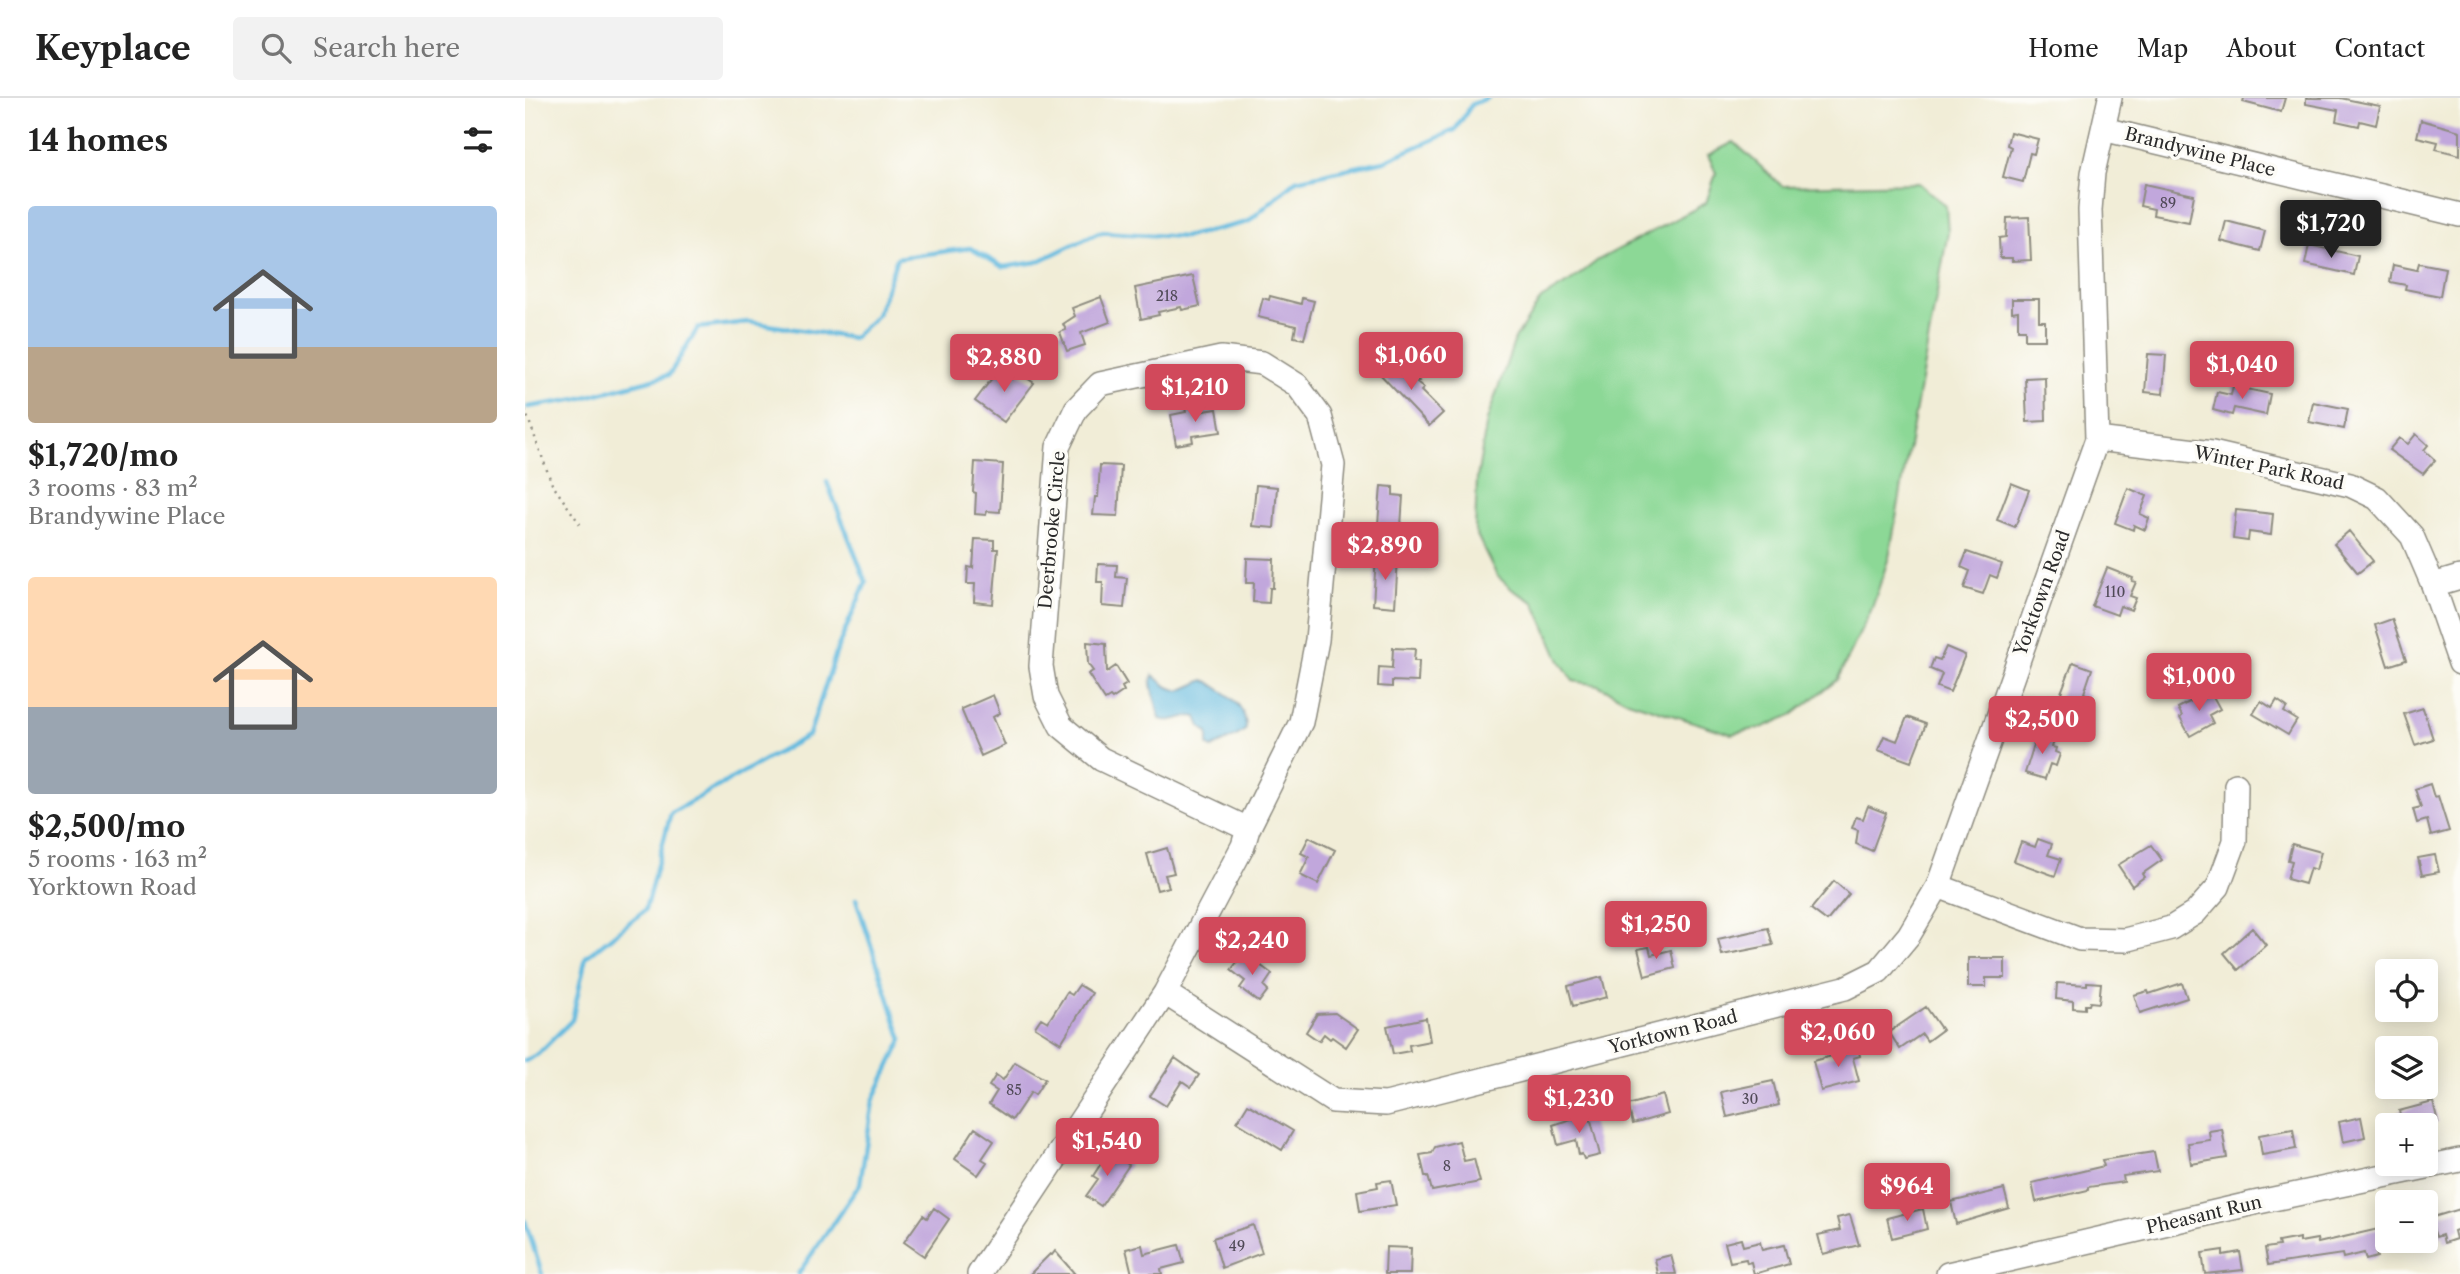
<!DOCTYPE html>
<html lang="en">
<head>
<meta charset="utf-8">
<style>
  :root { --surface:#fff; --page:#f2f2f2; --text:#222; --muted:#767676; --line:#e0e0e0; --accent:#d1495b }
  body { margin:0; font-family:"Libre Caslon Text",serif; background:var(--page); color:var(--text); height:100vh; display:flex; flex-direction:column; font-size:26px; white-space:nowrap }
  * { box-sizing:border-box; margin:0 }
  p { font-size:23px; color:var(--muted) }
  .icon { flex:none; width:38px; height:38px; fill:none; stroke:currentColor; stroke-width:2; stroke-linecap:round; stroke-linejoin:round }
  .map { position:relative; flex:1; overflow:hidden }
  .panel { display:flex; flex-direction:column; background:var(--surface); width:525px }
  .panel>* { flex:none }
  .tools { position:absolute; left:1850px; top:861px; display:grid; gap:14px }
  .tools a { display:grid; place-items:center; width:63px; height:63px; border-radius:7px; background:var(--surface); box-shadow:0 4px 18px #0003; font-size:35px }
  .price { position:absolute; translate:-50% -60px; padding:0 16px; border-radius:7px; background:var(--accent); color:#fff; font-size:23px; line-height:46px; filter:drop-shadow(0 2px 4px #0008) }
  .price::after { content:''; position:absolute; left:50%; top:42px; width:21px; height:16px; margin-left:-10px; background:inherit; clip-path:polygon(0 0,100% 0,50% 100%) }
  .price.on { background:#222; color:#fff }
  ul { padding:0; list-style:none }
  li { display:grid; align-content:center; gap:14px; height:371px; padding:0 28px }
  li span { display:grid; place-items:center; height:217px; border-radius:7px; color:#555 }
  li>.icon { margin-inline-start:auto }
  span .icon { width:126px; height:126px; fill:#fffc; stroke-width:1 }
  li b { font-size:30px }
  h2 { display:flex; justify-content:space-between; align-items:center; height:84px; padding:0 28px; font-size:30px }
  header { display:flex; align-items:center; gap:42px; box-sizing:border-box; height:98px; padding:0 35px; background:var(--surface); border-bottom:2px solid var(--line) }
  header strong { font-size:33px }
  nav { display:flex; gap:38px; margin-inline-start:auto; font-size:24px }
  .search { width:490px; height:63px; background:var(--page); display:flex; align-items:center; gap:18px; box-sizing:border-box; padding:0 24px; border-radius:7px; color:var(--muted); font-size:26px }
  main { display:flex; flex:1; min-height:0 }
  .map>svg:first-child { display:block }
</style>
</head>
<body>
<header>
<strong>Keyplace</strong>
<div class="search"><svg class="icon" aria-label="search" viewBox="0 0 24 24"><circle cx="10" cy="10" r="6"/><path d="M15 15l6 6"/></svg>Search here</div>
<nav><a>Home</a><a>Map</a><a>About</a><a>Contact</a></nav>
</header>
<main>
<section class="panel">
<h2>14 homes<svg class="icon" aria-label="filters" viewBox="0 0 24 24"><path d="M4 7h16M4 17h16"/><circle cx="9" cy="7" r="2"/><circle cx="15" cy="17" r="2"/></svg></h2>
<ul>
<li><span style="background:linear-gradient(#a9c7e8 65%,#b9a48a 0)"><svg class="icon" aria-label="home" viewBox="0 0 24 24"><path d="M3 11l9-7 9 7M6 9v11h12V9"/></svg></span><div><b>$1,720/mo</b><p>3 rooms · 83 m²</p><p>Brandywine Place</p></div></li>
<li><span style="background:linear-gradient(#ffd9b3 60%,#9aa5b1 0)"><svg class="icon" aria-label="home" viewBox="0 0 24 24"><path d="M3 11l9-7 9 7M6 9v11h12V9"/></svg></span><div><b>$2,500/mo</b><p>5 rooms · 163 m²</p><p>Yorktown Road</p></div></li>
</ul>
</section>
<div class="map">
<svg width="1935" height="1176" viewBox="0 0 1935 1176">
  <rect width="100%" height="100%" fill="#fdfcf7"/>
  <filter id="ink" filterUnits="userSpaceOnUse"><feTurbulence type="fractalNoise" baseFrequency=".0143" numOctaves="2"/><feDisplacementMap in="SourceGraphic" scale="14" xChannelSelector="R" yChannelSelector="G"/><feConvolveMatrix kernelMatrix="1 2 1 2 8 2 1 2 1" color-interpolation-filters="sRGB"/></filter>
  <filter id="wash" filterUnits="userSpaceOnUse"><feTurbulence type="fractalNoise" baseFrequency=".00686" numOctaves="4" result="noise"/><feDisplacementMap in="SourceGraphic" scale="28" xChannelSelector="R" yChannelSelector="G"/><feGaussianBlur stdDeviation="1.57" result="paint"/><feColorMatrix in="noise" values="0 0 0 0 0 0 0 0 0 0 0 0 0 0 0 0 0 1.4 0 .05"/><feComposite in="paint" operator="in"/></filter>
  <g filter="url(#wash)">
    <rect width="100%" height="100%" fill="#f1edd7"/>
    <path fill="#8cd896" stroke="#5c8260" stroke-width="2" d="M1209 44 1257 88 1394 85 1421 108 1423 134 1364 459 1347 510 1312 582 1267 617 1239 629 1206 636 1103 603 1073 587 1048 583 1034 561 1009 504 989 493 972 478 950 433 952 380 962 322 990 241 1016 201 1046 183 1073 162 1181 105 1191 75 1183 57Z"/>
    <path fill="#62badf" stroke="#467285" stroke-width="2" d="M628 577 643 589 655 593 679 582 684 584C702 597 721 605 721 631 712 640 698 643 687 650L683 648V635L676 629 672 619C659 615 649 626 635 621L626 586Z"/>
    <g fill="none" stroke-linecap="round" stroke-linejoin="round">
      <path stroke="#62badf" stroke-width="4.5" d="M3 309 53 301 144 277 173 230 223 224 328 240 352 217 372 160 445 150 478 169 512 164 574 134 659 139 723 124 771 82 859 63 930 32 947 6 963 0
        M0 963 13 956 47 922 61 859 120 812 146 715 284 637 313 549 341 484 302 384
        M0 1123 17 1176
        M273 1176 335 1086 348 1003 377 942 331 801"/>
    </g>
    <g id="blocks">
      <path fill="#c1a7dc" d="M1719 0H1760L1756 14 1718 4Z
        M1781 0H1815L1855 8 1851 27 1835 23 1834 28 1811 23 1813 12 1781 6Z
        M1896 22 1935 33V57L1911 51 1913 44 1892 39Z
        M1485 34 1513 41 1509 56 1505 55 1498 84 1478 79 1486 49 1482 47Z
        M1619 86 1669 97 1664 124 1628 117 1629 111 1615 108Z
        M1504 119 1506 162 1487 163V160H1475L1474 140 1481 139 1482 120Z
        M1701 123 1740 133 1735 153 1696 143Z
        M1784 147 1833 158 1829 177 1780 166Z
        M1894 165 1920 170 1915 198 1880 191 1881 187 1865 184 1868 167 1892 172Z
        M668 178 675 208 657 212 656 209 633 214 634 217 616 221 610 190Z
        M745 198 776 206 777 200 789 203 779 241 769 239 771 228 733 219 738 200 744 202Z
        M576 199 585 224 556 235 560 247 542 253 535 234 541 232 538 226 550 218 547 210Z
        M1487 201H1514V223H1520V242H1500V232H1493V213L1487 214Z
        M1623 256 1641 257 1638 296 1620 294Z
        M867 262 876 270 878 267 894 283 892 284 899 290 896 293 918 315 904 328 854 275Z
        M474 271 487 281 492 273 509 285 479 324 450 303Z
        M1520 279 1521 323 1502 324 1500 280Z
        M1708 288 1745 296 1741 317 1709 310 1707 317 1688 312 1692 294 1706 297Z
        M1788 304 1823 311 1819 331 1784 324Z
        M672 308 673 314 692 311 696 334 667 338 668 344 651 347 646 317 661 314 660 310Z
        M1891 336 1903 347 1899 352 1910 362 1898 376 1864 352 1874 340 1883 346Z
        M450 364 478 366 475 414 462 413 461 417 450 416 451 395 448 394Z
        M575 367 596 368 593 418 568 417 570 399H573Z
        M1486 385 1504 392 1490 429 1472 422Z
        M731 387 752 389 749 430 727 428Z
        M856 388 868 389V397L878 398 876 428 853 426Z
        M1603 390 1622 398 1615 416 1624 420 1620 432 1609 427 1608 432 1590 425Z
        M1711 412 1748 416 1746 437 1724 434 1723 443 1708 441Z
        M1824 433 1848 463 1833 475 1809 446Z
        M450 441 469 442V451H473L468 506 449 504 450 486H442L443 469 448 470Z
        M1442 454 1477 466 1472 480 1465 477 1458 496 1439 490 1445 473 1436 469Z
        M851 458 873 460 870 509 848 507Z
        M722 460 749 461 748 490H745L744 505 728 504 729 485H721Z
        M573 466 592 467 591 479 602 480 599 510 577 508 578 484H572Z
        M1582 470 1608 480 1607 483 1611 484 1605 498 1611 500 1606 512 1595 508 1592 517 1567 508Z
        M1867 521 1881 562 1863 568 1850 527Z
        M562 544 581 546 582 574 591 568 602 586 597 589 599 593 587 601 585 599 580 602 563 576 568 573 563 566Z
        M1421 549 1440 557 1425 594 1412 589 1417 576 1405 571 1409 560 1415 562Z
        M868 550 890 551 889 563H894L893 584 867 583V589L853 588 854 569 867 570Z
        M1548 564 1567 571 1559 595 1563 597 1557 614 1532 605Z
        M1685 593 1695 611 1684 617 1688 625 1665 638 1655 620 1657 618 1653 610Z
        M468 597 475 615 468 619 480 647 456 658 436 611Z
        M1752 602 1762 609 1759 614 1772 622 1763 637 1728 616 1736 603 1747 610Z
        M1898 610 1908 641 1890 647 1879 616Z
        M1382 619 1401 626 1386 664 1353 652 1359 638 1372 643Z
        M1513 634 1530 640 1527 649 1531 650 1530 654 1535 656 1531 668 1525 666 1520 681 1500 675Z
        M1905 686 1909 699 1913 698 1924 733 1906 738 1902 722 1892 725 1888 711 1896 709 1890 691Z
        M1343 708 1361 715 1347 753 1331 746 1333 732 1327 730 1331 719 1338 721Z
        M784 739 810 752 793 786 775 777 784 759 776 755Z
        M1513 741 1527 746 1523 757 1536 761 1530 778 1489 763 1496 744 1510 749Z
        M1767 746 1796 754 1791 772 1785 770 1780 786 1762 781 1767 763 1763 762Z
        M1626 747 1637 762 1617 776 1619 779 1607 788 1593 767Z
        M642 750 649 775 640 777 644 789 632 792 622 756Z
        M1910 757 1914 774 1897 777 1893 760Z
        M1309 783 1324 796 1302 823 1286 811Z
        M1243 830 1248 847 1197 857 1193 841Z
        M1727 830 1741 847 1713 872 1699 855Z
        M1124 849 1126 857 1146 852 1150 870 1120 878 1113 851Z
        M719 855 747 876 739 888 743 892 734 904 715 890 720 883 706 872Z
        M1443 860H1480V880H1461V889H1443Z
        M1077 879 1082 899 1048 908 1043 888Z
        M1562 884 1576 885 1574 905 1565 904 1564 907H1560V911L1548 910V903L1531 901 1532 885 1562 887Z
        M1657 885 1662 900 1615 915 1609 897 1623 893 1624 896Z
        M554 887 567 895 536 945 510 929 516 920 523 924 542 894 547 897Z
        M1401 909 1417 932 1402 943 1397 936 1375 951 1364 934Z
        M810 915 833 931 821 949 807 939 805 941 799 936 794 943 781 934 792 916Z
        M901 920 905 943 884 947 885 953 868 956 862 928Z
        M1332 946 1335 958 1328 960 1334 983 1296 993 1288 963 1314 956 1313 951Z
        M650 960 674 977 666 989 657 983 641 1008 625 998Z
        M490 964 520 981 510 997 506 994 487 1022 464 1006 472 993 464 988 471 977 478 982Z
        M1248 983 1254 1007 1202 1019 1196 994Z
        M1138 997 1143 1016 1108 1026 1103 1007Z
        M1908 1004 1913 1024 1898 1027H1877L1874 1013Z
        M723 1006 768 1033 757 1052 712 1024Z
        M1064 1015 1075 1057 1059 1061 1057 1056 1054 1057 1051 1042 1033 1047 1028 1027Z
        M1836 1019 1840 1039 1818 1044 1814 1024Z
        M450 1030 469 1043 457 1061 462 1064 453 1077 430 1061Z
        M1697 1031 1702 1060 1666 1066 1663 1045 1685 1042 1684 1033Z
        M1768 1031 1771 1051 1737 1057 1734 1037Z
        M934 1043 939 1063 949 1061 955 1084 907 1093 903 1078H900L895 1057 907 1055 910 1049Z
        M584 1053 604 1067 576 1108 561 1098 573 1081 568 1078Z
        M1629 1054 1633 1073 1598 1078 1599 1084 1563 1089V1092L1511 1104 1507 1085 1579 1068 1577 1062Z
        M866 1082 871 1107 835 1113 832 1093 853 1089 852 1084Z
        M1479 1091 1484 1110 1431 1126 1426 1104Z
        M409 1110 424 1121 399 1158 379 1144 398 1117 402 1120Z
        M1398 1111 1402 1131 1367 1140 1362 1120Z
        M1935 1111V1131L1929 1133 1931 1141 1919 1145 1917 1137 1911 1139 1905 1120Z
        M1325 1117 1334 1147 1298 1156 1293 1137 1315 1132 1312 1120Z
        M728 1127 737 1155 697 1170 688 1140Z
        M1862 1129V1149L1851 1152 1852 1159 1841 1162 1839 1155 1818 1160 1817 1156 1743 1167 1740 1150 1754 1148 1753 1144 1775 1140V1144L1792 1141 1793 1145Z
        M1216 1141 1218 1148 1235 1144 1237 1152 1259 1147 1264 1166 1229 1176 1226 1164 1222 1165 1221 1161 1205 1164 1200 1145Z
        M617 1147 619 1156 654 1147 659 1165 636 1171 637 1176H607L601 1151Z
        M861 1149 886 1150 885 1176H860Z
        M1698 1152V1157L1715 1154 1718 1172 1680 1176 1677 1155Z
        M530 1153 550 1176H505L525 1156 527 1157Z
        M1146 1157 1151 1176H1133L1130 1161Z"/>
    </g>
  </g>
  <g filter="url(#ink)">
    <use href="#blocks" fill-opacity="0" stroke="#8e8c81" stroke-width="2"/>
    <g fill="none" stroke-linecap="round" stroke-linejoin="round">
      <defs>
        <path id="minor" d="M1578 31 1935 117
          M1572 341 1687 355 1825 387 1852 400 1887 438 1908 487 1935 565
          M1908 487 1935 479
          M1413 788 1555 841 1600 842 1646 830 1670 815 1693 789 1710 743 1711 687
          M640 895 808 1003 861 1006 1320 890 1354 873 1384 837 1413 788 1572 341 1565 112 1568 75 1585 0
          M454 1176 640 895 718 748 723 731 776 624 792 542 808 367 795 318 772 287 737 265 696 260 575 286 551 311 533 349 516 568 521 598 536 628 576 661 723 731
          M1423 1176 1729 1105 1935 1062"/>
      </defs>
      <use href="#minor" stroke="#8e8c81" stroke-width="26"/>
      <path stroke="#8e8c81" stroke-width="2.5" stroke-dasharray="2 5" stroke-linecap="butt" d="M0 312 27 386 57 429"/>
      <use href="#minor" stroke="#fff" stroke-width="23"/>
    </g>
  </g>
  <g text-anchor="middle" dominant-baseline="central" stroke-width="7" stroke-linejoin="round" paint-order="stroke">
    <g font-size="14" fill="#504a57">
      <text x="1643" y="105">89</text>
      <text x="642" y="198">218</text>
      <text x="1590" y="494">110</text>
      <text x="489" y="992">85</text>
      <text x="1225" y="1001">30</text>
      <text x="922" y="1068">8</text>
      <text x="712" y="1148">49</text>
    </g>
    <g font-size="18" fill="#2b2b2b" stroke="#fdfcf7">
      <text transform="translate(1675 54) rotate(14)">Brandywine Place</text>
      <text transform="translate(1744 370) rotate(12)">Winter Park Road</text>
      <text transform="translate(527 432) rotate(-85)">Deerbrooke Circle</text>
      <text transform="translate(1517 495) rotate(-70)">Yorktown Road</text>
      <text transform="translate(1148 934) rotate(-14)">Yorktown Road</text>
      <text transform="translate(1679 1117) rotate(-13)">Pheasant Run</text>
    </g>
  </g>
</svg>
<div class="tools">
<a><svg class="icon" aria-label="locate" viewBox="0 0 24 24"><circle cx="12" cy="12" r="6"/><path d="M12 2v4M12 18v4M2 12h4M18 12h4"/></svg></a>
<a><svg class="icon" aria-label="layers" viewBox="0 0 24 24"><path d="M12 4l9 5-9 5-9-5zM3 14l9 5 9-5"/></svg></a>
<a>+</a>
<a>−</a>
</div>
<b class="price on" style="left:1806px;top:162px">$1,720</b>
<b class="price" style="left:886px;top:294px">$1,060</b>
<b class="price" style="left:479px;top:296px">$2,880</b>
<b class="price" style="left:1717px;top:303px">$1,040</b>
<b class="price" style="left:670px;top:326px">$1,210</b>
<b class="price" style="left:860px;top:484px">$2,890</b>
<b class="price" style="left:1674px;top:615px">$1,000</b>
<b class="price" style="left:1517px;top:658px">$2,500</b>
<b class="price" style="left:1131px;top:863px">$1,250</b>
<b class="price" style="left:727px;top:879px">$2,240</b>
<b class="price" style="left:1313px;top:971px">$2,060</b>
<b class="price" style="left:1054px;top:1037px">$1,230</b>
<b class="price" style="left:582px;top:1080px">$1,540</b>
<b class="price" style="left:1382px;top:1125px">$964</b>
</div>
</main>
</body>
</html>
